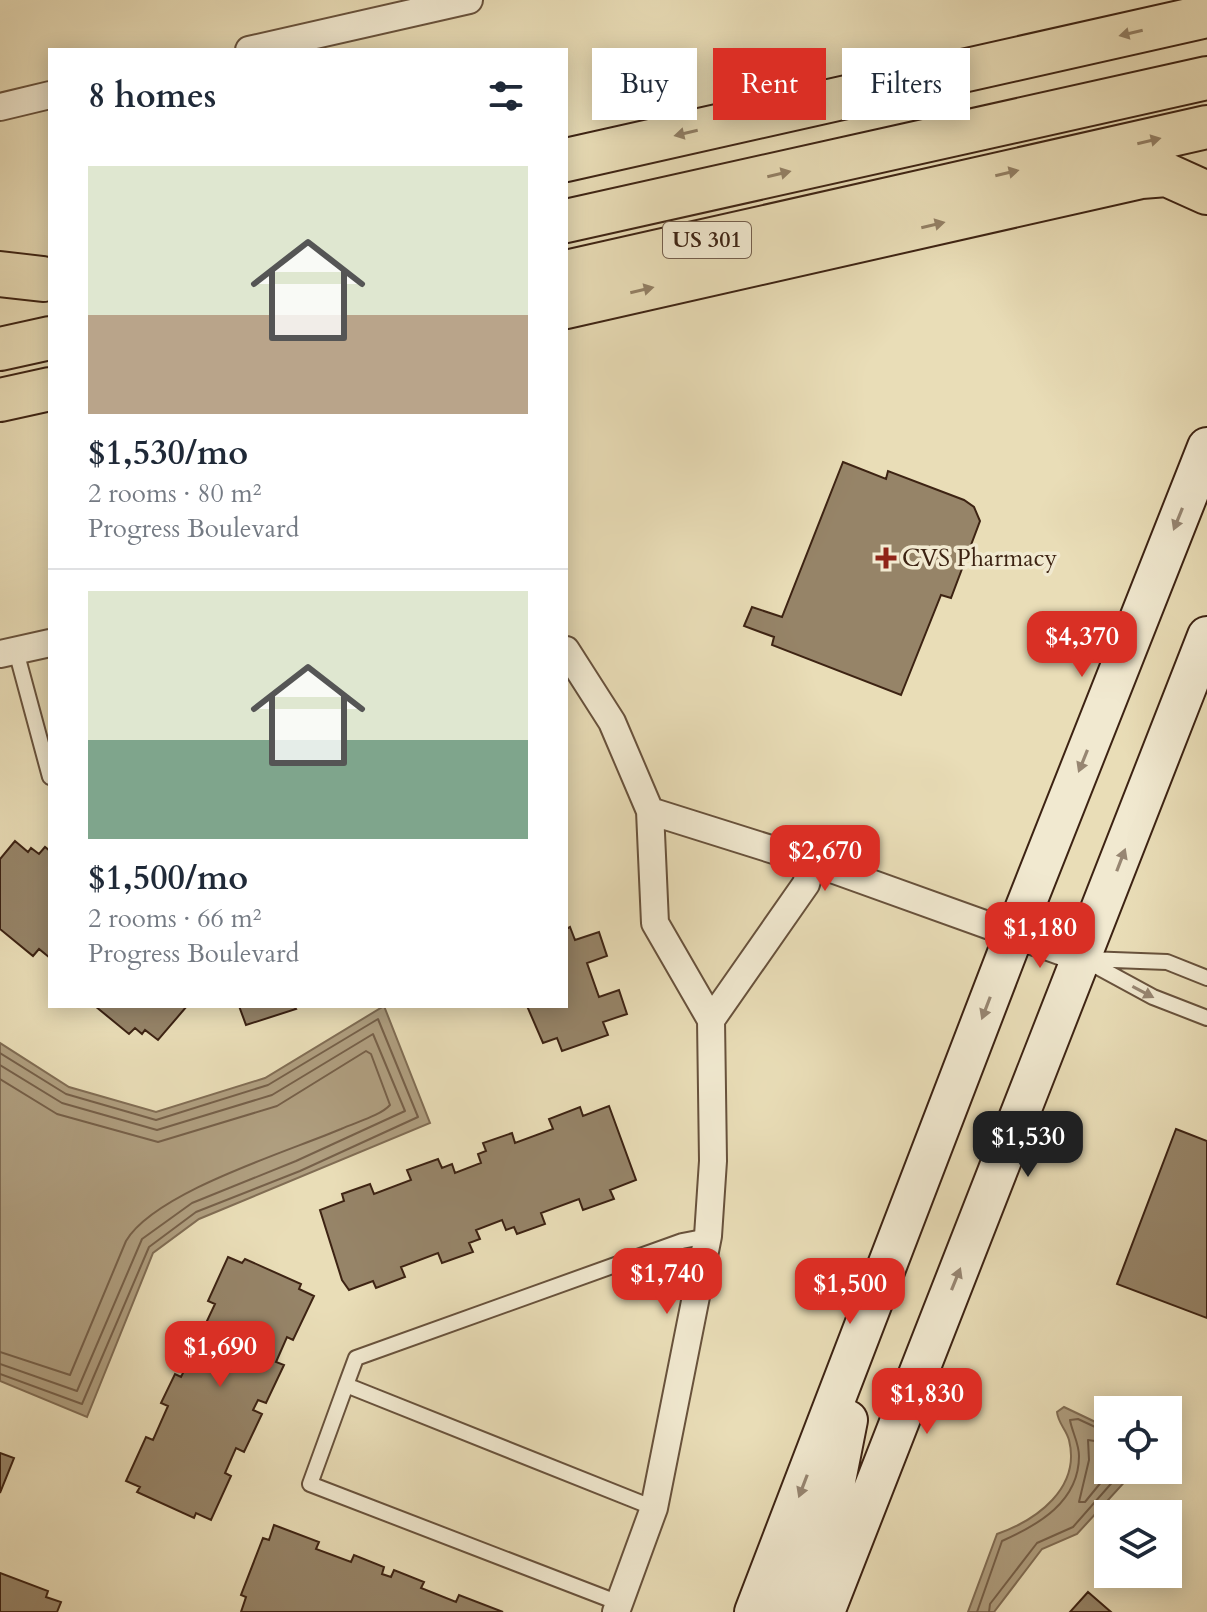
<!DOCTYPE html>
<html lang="en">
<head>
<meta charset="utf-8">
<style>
  :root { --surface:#fff; --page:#f6f6f7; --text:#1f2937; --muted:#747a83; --line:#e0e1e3; --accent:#d93025 }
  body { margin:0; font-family:Cardo,serif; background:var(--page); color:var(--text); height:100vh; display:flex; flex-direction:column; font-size:30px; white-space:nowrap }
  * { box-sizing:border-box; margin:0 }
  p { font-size:26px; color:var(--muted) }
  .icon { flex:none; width:44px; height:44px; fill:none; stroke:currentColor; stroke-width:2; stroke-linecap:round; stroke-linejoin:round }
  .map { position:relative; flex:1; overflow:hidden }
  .panel { position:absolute; left:48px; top:48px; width:520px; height:960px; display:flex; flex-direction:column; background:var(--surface); border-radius:0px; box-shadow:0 4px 20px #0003 }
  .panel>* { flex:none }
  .banner { position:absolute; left:592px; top:48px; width:494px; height:72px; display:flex; gap:16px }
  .controls { position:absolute; left:1094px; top:1396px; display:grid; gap:16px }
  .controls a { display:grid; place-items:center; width:88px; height:88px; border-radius:0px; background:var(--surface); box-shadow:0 4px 20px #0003; font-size:40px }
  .price { position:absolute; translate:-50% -68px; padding:0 18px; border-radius:16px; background:var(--accent); color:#fff; font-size:26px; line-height:52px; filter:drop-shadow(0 2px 4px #0008) }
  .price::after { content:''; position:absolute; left:50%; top:48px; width:24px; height:18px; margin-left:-12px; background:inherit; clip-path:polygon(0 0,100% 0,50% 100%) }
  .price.on { background:#222; color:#fff }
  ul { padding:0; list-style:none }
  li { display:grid; align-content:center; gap:16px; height:424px; padding:0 40px }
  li+li { border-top:2px solid var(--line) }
  li span { display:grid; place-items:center; height:248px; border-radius:0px; color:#555 }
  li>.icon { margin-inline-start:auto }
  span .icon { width:144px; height:144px; fill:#fffc; stroke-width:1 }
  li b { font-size:34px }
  h2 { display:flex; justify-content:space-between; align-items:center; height:96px; padding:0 40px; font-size:34px }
  .chip { padding:0 28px; border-radius:0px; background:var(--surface); box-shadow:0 4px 20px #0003; font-size:28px; line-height:72px }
  .chip.on { background:var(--accent); color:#fff }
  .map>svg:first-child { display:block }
</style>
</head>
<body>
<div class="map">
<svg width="1207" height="1612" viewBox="0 0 1207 1612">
  <rect width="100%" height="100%" fill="#e9ddb7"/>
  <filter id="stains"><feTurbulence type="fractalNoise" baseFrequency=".0025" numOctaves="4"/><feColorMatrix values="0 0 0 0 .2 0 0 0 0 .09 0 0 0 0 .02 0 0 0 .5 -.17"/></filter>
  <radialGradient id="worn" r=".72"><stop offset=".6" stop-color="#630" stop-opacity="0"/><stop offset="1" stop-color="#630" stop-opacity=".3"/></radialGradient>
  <path fill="#af9e7f" stroke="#816d54" stroke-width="2" d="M384 1006 430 1123 199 1219 153 1253 87 1417 0 1381V1043L69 1087 156 1112 265 1078Z
    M1064 1407 1108 1428V1470H1132L1130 1476 1077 1534 1042 1549 994 1612H968L997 1534C1037 1520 1081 1488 1069 1440 1066 1429 1058 1423 1057 1412Z"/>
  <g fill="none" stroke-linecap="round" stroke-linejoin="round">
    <path stroke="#766049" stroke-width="2" d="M0 1053 66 1094 156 1120 268 1085 378 1019 418 1117 300 1171 196 1212 149 1247 82 1404 0 1374
      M0 1065 62 1103 157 1130 272 1095 373 1034 405 1111 296 1161 192 1203 142 1239 77 1391 0 1364
      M0 1079 57 1114 158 1142 277 1106 366 1051 371 1054 390 1105C380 1116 356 1122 341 1129 287 1152 155 1192 126 1241L70 1375 0 1352
      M1108 1443 1088 1440 1089 1460 1079 1502H1085L1111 1470
      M977 1612 1002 1541C1038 1525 1079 1502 1079 1456 1079 1443 1072 1432 1070 1420L1078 1419 1108 1433
      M989 1612 990 1604 1037 1543 1073 1527 1123 1470"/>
  </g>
  <path fill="#968468" stroke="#3d2313" stroke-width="2" d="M843 462 886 479 888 471 964 500 974 507 980 521 951 598 941 595 901 695 772 645 774 637 744 626 752 607 782 617Z
    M15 841 28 852 31 848 39 854 45 847 50 851V958L39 949 33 956 0 929V859Z
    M570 927 575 940 599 932 607 956 587 963 599 997 619 990 627 1014 603 1022 608 1035 562 1051 557 1038 543 1043 527 1006H566V929Z
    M95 1006H187L158 1040 145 1030 142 1034 135 1028 129 1034Z
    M239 1006H294L296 1009 246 1025Z
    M609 1106 636 1180 610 1190 614 1199 583 1210 579 1199 541 1213 545 1224 517 1234 514 1227 506 1230 502 1220 476 1230 480 1239 469 1243 473 1252 442 1263 438 1253 401 1267 405 1277 376 1288 373 1281 349 1290 342 1280 320 1210 344 1201 342 1194 370 1184 374 1194 411 1180 407 1170 438 1159 442 1168 452 1164 455 1173 481 1163 478 1154 486 1151 483 1143 512 1133 515 1143 553 1129 549 1119 580 1107 583 1116Z
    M1176 1129 1207 1141V1318L1117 1284Z
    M228 1257 242 1263 245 1259 301 1284 299 1289 314 1296 293 1340 287 1337 276 1362 284 1365 266 1403 258 1400 253 1410 262 1414 244 1452 236 1448 225 1473 231 1476 211 1520 196 1513 194 1518 137 1492 140 1487 126 1481 146 1437 153 1440 168 1406 161 1403 175 1374 181 1377 186 1367 179 1364 192 1335 199 1338 215 1304 208 1301Z
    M0 1453 14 1458 0 1493Z
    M274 1525 319 1542 316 1549 351 1562 354 1555 384 1567 382 1574 391 1577 394 1570 424 1582 421 1588 456 1602 459 1595 503 1612H241L246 1597 241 1595 263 1538 269 1540Z
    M0 1573 48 1591 46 1597 61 1602 57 1612H0Z
    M1088 1592 1111 1612H1070Z"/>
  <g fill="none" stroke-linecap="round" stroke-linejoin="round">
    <defs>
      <path id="lane" d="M16 651 50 777
        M1083 959 1153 997 1207 1018
        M1087 959 1167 962 1207 978
        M346 1385 356 1358 682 1241 708 1236
        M619 1603 310 1484 346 1385 654 1508"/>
      <path id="street" d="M249 50 469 0
        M0 107 50 95
        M566 650 612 722 650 811 655 923 711 1020 713 1161 708 1236 654 1508 616 1612
        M0 654 50 643
        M650 811 812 862 1082 959
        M711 1020 806 884 812 862"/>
      <path id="secondary" d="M754 1612 1014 935 1207 447
        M787 1612 833 1496 848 1420
        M825 1612 1207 636"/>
      <path id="primary" d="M566 160 1207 16
        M566 221 1207 78
        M566 272 1207 127
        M566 307 1141 177 1167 175 1207 193
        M0 349 50 338
        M0 400 50 389"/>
      <path id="highway" d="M0 274 43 279"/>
    </defs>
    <use href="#lane" stroke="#68523c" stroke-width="18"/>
    <use href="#street" stroke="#68523c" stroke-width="30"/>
    <use href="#secondary" stroke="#3d2313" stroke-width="42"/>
    <use href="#primary" stroke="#3d2313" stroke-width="46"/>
    <use href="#highway" stroke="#3d2313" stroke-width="48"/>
    <use href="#lane" stroke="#f1e9d0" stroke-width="14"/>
    <use href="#street" stroke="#f1e9d0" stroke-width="26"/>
    <use href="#secondary" stroke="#f1e9d0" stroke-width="38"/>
    <use href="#primary" stroke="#e9ddb7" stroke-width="42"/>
    <use href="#highway" stroke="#e9ddb7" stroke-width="44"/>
  </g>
  <defs><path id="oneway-solid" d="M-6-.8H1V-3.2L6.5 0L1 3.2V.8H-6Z" transform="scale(2)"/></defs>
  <g fill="#938065">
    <use href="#oneway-solid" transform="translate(1131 33) rotate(167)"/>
    <use href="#oneway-solid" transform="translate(686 133) rotate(167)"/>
    <use href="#oneway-solid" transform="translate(1149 141) rotate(-13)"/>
    <use href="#oneway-solid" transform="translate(1007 173) rotate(-13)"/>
    <use href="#oneway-solid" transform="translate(779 174) rotate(-13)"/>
    <use href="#oneway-solid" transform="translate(933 225) rotate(-13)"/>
    <use href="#oneway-solid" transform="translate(642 290) rotate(-13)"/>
  </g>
  <g fill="#978672">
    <use href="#oneway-solid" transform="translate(1178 519) rotate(112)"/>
    <use href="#oneway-solid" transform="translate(1083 761) rotate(112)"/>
    <use href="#oneway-solid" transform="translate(1121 860) rotate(-69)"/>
    <use href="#oneway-solid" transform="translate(1143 992) rotate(28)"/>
    <use href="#oneway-solid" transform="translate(986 1008) rotate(111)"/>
    <use href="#oneway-solid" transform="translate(956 1279) rotate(-68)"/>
    <use href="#oneway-solid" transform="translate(803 1486) rotate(111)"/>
  </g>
  <path fill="#8f2418" stroke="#f1e9d0" stroke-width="3" d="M882 546h8v8h8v8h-8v8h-8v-8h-8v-8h8z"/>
  <g text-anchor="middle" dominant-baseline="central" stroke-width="7" stroke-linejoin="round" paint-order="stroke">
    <rect fill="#f1e9d0" stroke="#735e4c" stroke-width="2" x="663" y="222" width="88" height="36" rx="6"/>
    <g font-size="22" font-weight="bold" fill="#3d2313">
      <text x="707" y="240">US 301</text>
    </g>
    <g font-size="24" fill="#3d2313" stroke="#f1e9d0" text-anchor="start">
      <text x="902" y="558">CVS Pharmacy</text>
    </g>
  </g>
  <rect width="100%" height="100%" filter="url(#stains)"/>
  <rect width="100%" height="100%" fill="url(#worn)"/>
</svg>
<div class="controls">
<a><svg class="icon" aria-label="locate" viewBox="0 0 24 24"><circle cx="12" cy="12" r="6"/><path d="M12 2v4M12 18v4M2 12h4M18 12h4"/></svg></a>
<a><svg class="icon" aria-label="layers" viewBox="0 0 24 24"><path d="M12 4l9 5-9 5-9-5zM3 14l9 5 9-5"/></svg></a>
</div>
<b class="price" style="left:1082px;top:679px">$4,370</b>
<b class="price" style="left:825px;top:893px">$2,670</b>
<b class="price" style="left:1040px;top:970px">$1,180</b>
<b class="price on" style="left:1028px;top:1179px">$1,530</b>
<b class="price" style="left:667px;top:1316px">$1,740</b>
<b class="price" style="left:850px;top:1326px">$1,500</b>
<b class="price" style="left:220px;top:1389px">$1,690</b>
<b class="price" style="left:927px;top:1436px">$1,830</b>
<div class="banner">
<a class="chip">Buy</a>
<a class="chip on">Rent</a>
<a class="chip">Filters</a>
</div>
<section class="panel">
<h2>8 homes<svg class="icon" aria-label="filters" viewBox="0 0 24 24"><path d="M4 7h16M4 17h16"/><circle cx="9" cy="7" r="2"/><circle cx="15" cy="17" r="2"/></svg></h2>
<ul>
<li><span style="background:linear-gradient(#dfe7d0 60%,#b9a48a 0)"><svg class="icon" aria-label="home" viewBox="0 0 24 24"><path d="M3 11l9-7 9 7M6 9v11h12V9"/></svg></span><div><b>$1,530/mo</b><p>2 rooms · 80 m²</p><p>Progress Boulevard</p></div></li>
<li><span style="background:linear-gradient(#dfe7d0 60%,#7fa58c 0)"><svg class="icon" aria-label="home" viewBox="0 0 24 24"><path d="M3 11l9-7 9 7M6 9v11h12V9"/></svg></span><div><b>$1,500/mo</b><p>2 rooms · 66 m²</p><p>Progress Boulevard</p></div></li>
</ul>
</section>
</div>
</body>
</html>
